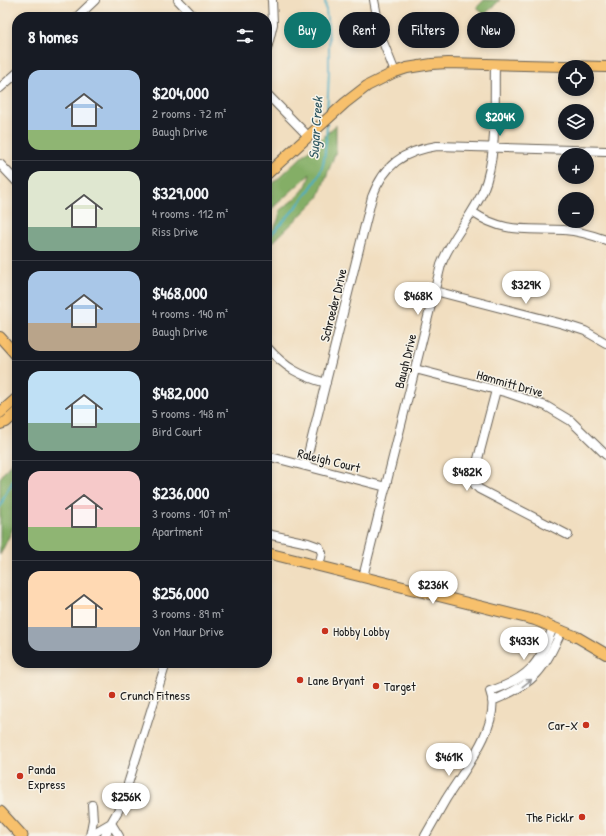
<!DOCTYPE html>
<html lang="en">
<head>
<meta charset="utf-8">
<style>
  :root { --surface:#171b24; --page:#242831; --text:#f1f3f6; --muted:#9ea1a6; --line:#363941; --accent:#0f766e }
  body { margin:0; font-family:"Patrick Hand",sans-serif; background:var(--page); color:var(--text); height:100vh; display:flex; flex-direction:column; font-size:15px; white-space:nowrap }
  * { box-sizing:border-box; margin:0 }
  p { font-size:13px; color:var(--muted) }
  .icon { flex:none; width:22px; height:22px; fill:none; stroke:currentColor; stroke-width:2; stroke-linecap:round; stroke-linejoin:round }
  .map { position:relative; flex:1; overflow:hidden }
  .panel { position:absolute; left:12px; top:12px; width:260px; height:656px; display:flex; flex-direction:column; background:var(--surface); border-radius:16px; box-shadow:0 2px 6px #0003 }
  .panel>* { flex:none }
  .guide { position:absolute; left:284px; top:12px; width:262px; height:36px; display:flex; gap:8px }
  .fabs { position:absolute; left:558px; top:60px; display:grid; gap:8px }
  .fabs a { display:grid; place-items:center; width:36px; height:36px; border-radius:50%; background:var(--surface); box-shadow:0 2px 6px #0003; font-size:20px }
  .price { position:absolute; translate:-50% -34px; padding:0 9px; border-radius:14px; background:#fff; color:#222; font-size:13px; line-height:26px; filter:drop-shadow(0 1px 2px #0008) }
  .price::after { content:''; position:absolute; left:50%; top:24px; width:12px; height:9px; margin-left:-6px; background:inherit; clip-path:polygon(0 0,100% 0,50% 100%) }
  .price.active { background:var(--accent); color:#fff }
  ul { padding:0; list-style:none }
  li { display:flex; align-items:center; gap:12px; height:100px; padding:0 16px }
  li+li { border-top:1px solid var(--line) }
  li span { display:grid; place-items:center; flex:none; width:112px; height:80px; border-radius:12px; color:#555 }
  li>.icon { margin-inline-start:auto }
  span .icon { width:48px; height:48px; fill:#fffc; stroke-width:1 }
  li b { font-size:17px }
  h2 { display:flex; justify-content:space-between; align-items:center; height:48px; padding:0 16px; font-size:17px }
  .chip { padding:0 14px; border-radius:18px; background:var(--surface); box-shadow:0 2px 6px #0003; font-size:14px; line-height:36px }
  .chip.active { background:var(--accent); color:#fff }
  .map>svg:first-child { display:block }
</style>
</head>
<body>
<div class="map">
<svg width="606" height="836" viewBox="0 0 606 836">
  <rect width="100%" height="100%" fill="#f7f3e8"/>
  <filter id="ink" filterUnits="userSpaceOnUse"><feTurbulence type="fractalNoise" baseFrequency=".025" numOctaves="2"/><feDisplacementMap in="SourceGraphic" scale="8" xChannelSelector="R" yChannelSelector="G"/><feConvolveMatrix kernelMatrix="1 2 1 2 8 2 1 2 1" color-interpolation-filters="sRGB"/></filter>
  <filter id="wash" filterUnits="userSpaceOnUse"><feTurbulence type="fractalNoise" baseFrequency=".012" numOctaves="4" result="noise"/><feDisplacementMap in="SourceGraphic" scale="16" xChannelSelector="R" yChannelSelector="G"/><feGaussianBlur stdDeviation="0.9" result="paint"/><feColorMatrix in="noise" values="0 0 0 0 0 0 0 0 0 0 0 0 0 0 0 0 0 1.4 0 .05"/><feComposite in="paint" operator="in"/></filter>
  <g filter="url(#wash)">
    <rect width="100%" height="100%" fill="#f1dec0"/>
    <path fill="#84ae66" stroke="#506541" d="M484 0H500L484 15 477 7Z
      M336 125V151L318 198 267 248V235C275 228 279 221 280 210 294 199 307 192 310 174L267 213V189Z
      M17 455V520L0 555V478Z"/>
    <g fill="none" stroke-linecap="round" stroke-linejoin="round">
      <path stroke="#46aec5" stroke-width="2" d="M325 0 329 39V71L327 115
        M267 239C283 222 317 187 323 164 326 151 326 137 327 124
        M0 507 5 495 17 474"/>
    </g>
  </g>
  <g filter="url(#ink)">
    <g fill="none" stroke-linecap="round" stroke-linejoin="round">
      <defs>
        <path id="minor" d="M178 0 194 17
          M374 0 381 37 395 72
          M77 17 95 0
          M267 49 273 24 272 0
          M0 88 17 73
          M267 94 309 137
          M0 164 17 182
          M472 212C505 234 526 228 564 230 578 231 592 235 606 240
          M435 291 563 324 585 331 606 343
          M267 347C285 368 301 376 326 383
          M415 369 508 393 546 406 571 421 606 455
          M496 390 473 478 475 485 479 489 568 535
          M267 456 386 487
          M305 466 372 197C384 165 403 151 437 146L606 151
          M267 534 308 543 319 547 322 553 319 566
          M363 577 441 265C451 238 472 217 483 191 498 155 494 103 495 64
          M492 701C536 683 543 671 562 630
          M111 823 119 836
          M90 836 93 820 92 805
          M92 836 99 830 111 823
          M105 836 108 830 111 823 119 809 127 787 166 663
          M425 836C432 824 439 811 446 799 462 773 503 723 490 691 528 679 540 664 553 627"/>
        <path id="major" d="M267 174 345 103 367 86 395 72 407 68 432 64 448 63 606 67
          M0 337 17 356
          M0 413 17 398
          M0 424 6 422 17 412
          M267 553 535 620 577 637 606 654"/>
        <path id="highway" d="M0 812 22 836"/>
      </defs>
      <use href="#minor" stroke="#676055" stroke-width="10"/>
      <use href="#major" stroke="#676055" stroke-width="12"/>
      <use href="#highway" stroke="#676055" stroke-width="13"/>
      <use href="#minor" stroke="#fff" stroke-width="8"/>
      <use href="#major" stroke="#f7c06c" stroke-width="10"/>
      <use href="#highway" stroke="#f7c06c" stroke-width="11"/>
    </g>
    <defs><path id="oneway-shaft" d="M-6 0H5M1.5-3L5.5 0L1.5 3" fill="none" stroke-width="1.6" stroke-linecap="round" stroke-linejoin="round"/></defs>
    <use stroke="#999" href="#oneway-shaft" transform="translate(527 683) rotate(-38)"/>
  </g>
  <g fill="#c8321e" stroke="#f7f3e8" stroke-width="1.5">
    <circle cx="325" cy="631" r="4"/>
    <circle cx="300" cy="680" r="4"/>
    <circle cx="376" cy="686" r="4"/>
    <circle cx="112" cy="695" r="4"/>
    <circle cx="586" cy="725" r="4"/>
    <circle cx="20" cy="776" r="4"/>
    <circle cx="582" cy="817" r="4"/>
  </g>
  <g text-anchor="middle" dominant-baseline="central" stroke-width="3" stroke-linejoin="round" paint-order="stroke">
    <g font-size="13" fill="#1c1c1c" stroke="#f7f3e8">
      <text transform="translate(333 305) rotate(-76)">Schroeder Drive</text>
      <text transform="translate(405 361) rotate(-76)">Baugh Drive</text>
      <text transform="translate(510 383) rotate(16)">Hammitt Drive</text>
      <text transform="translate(329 460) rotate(14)">Raleigh Court</text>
    </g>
    <g font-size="13" fill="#1c1c1c" stroke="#f7f3e8" text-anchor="start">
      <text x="333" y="631">Hobby Lobby</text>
      <text x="308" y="680">Lane Bryant</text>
      <text x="384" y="686">Target</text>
      <text x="120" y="695">Crunch Fitness</text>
      <text x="578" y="725" text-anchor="end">Car-X</text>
      <text x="28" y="769">Panda<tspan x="28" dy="15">Express</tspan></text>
      <text x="574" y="817" text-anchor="end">The Picklr</text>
    </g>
    <g font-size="14" font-style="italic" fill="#2d5660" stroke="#f7f3e8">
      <text transform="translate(315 128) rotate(-86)">Sugar Creek</text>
    </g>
  </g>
</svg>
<div class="fabs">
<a><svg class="icon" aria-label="locate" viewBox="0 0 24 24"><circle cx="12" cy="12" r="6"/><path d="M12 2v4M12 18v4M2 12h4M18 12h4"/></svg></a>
<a><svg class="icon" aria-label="layers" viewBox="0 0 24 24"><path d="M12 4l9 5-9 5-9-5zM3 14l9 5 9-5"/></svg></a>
<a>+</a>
<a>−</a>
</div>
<b class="price active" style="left:500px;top:137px">$204K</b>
<b class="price" style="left:526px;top:305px">$329K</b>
<b class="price" style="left:418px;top:316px">$468K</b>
<b class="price" style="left:467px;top:492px">$482K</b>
<b class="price" style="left:433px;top:605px">$236K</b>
<b class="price" style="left:524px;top:661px">$433K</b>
<b class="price" style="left:449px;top:777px">$461K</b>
<b class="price" style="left:126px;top:817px">$256K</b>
<div class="guide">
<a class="chip active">Buy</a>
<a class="chip">Rent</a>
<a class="chip">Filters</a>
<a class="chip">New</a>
</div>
<section class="panel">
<h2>8 homes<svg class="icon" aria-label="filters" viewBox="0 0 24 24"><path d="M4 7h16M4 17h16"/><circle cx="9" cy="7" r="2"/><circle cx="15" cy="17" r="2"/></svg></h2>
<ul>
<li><span style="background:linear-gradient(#a9c7e8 75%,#8fb573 0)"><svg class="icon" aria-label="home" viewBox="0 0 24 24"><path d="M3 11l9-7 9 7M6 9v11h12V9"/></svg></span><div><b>$204,000</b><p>2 rooms · 72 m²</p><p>Baugh Drive</p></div></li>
<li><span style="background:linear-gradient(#dfe7d0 70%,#7fa58c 0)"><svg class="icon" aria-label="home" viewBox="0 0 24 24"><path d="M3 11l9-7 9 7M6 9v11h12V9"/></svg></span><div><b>$329,000</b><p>4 rooms · 112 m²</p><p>Riss Drive</p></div></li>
<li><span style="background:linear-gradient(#a9c7e8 65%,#b9a48a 0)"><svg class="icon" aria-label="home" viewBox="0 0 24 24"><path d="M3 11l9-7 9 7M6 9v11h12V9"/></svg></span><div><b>$468,000</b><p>4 rooms · 140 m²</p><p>Baugh Drive</p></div></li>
<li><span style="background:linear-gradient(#bfe0f5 65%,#7fa58c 0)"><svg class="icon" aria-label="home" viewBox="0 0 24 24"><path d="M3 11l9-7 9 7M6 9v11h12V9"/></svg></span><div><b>$482,000</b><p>5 rooms · 148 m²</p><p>Bird Court</p></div></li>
<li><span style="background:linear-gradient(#f6c9c9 70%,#8fb573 0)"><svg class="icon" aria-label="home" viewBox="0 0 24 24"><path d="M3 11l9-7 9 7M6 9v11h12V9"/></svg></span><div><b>$236,000</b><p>3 rooms · 107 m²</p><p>Apartment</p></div></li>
<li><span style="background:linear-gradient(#ffd9b3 70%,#9aa5b1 0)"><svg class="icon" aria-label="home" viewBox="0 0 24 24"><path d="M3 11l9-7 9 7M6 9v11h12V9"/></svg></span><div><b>$256,000</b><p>3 rooms · 89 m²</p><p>Von Maur Drive</p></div></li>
</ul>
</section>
</div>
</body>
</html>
